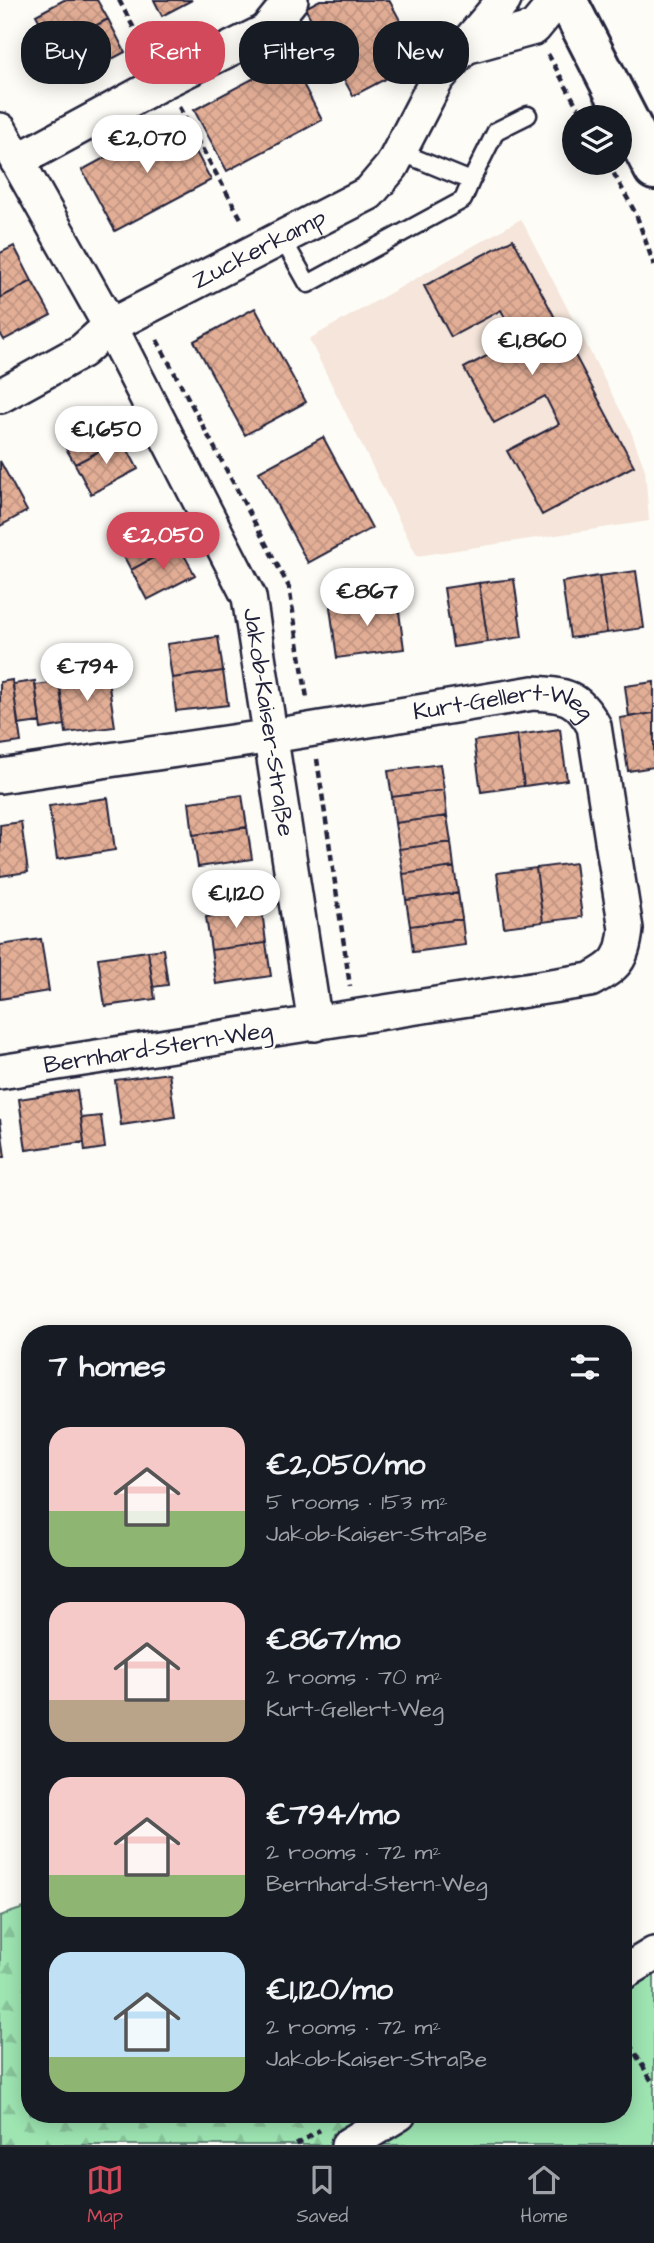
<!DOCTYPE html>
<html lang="en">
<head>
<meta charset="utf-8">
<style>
  :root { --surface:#171b24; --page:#242831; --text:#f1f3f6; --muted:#9ea1a6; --line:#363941; --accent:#d1495b }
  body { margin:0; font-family:"Architects Daughter",sans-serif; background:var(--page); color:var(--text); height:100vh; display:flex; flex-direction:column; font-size:26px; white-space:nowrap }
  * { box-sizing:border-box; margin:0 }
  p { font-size:23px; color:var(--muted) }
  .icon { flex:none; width:38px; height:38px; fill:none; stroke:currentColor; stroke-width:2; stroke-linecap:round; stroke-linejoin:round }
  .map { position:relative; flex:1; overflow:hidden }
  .panel { position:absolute; left:21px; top:1325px; width:611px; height:798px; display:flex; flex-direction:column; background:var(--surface); border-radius:28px; box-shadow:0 4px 18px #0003 }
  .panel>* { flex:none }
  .hud { position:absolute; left:21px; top:21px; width:612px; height:63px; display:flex; gap:14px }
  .tools { position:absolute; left:562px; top:105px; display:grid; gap:14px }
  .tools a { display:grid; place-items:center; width:70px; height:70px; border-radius:50%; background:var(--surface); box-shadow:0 4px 18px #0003; font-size:35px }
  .price { position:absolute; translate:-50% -60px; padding:0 16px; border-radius:24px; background:#fff; color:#222; font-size:23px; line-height:46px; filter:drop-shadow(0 2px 4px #0008) }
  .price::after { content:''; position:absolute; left:50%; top:42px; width:21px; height:16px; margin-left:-10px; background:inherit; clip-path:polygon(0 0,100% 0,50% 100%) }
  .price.on { background:var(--accent); color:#fff }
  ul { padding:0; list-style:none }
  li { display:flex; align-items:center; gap:21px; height:175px; padding:0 28px }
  li span { display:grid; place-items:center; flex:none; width:196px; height:140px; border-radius:21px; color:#555 }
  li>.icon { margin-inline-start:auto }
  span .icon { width:84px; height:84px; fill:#fffc; stroke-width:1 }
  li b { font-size:30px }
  h2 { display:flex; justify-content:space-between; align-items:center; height:84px; padding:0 28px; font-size:30px }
  .pill { padding:0 24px; border-radius:28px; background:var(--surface); box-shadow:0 4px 18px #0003; font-size:24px; line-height:63px }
  .pill.on { background:var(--accent); color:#fff }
  .tabs { display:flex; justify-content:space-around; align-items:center; height:98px; border-top:2px solid var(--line); background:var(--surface); font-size:19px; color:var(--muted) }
  .tabs a { display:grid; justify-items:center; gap:4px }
  .tabs .on { color:var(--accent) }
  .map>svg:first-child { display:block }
</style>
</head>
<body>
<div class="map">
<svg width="654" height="2145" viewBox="0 0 654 2145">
  <defs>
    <pattern id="forest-firs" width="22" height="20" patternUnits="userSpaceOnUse" patternTransform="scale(1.75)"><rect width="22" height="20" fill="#9ee5b2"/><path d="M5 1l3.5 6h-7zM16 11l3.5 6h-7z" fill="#88c49a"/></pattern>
    <pattern id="building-cross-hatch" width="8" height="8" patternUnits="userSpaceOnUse" patternTransform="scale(1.75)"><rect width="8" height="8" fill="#e3ae96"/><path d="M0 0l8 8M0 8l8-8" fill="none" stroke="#c29582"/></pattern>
  </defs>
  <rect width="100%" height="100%" fill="#fdfcf7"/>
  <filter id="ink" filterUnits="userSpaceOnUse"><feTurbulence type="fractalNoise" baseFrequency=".0143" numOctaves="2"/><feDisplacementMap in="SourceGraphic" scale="14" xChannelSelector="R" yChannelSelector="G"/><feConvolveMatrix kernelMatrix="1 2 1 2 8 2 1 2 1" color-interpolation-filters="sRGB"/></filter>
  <g filter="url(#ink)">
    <path fill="#f5e5da" d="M521 219 630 429 645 470 649 521 417 556 309 339Z"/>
    <path fill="#9ee5b2" stroke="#608476" stroke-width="2" d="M654 1954V2145H348L399 2114H623V1973Z"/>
    <path fill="url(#forest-firs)" stroke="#608476" stroke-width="2" d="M30 1906V2114H399L348 2145H0V1916Z"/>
    <path fill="url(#building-cross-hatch)" stroke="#22223b" stroke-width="2" d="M64 0H97L108 19 54 48 36 15Z
      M154 0H192L162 16Z
      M320 0H389L408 35 389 77 353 96 305 8Z
      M108 19 125 52 72 80 54 48Z
      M290 59 322 120 227 171 194 110Z
      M178 118 211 180 115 231 82 170Z
      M513 239 634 466 542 515 507 451 559 424 545 396 494 423 464 368 517 340 501 310 451 337 424 286Z
      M14 246 32 281 0 298V253Z
      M32 281 51 315 4 340 0 333V298Z
      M255 308 306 402 245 435 194 341Z
      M106 409 122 439 75 464 58 435Z
      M323 437 372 528 308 563 259 472Z
      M122 439 138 469 91 494 75 464Z
      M0 461 27 511 0 526Z
      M162 514 178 544 131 570 115 540Z
      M178 544 195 575 147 600 131 570Z
      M636 571 644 628 607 633 599 576Z
      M599 576 607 633 570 638 562 582Z
      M514 579 522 637 488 642 479 583Z
      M479 583 488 642 453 647 444 588Z
      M397 597 404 649 337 658 330 607Z
      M218 637 223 671 172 678 167 644Z
      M223 671 228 705 176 711 172 678Z
      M107 673 115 727 66 733 59 679Z
      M12 680 21 742 0 745V682Z
      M35 681 40 722 18 725 13 684Z
      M59 682 65 725 41 729 35 685Z
      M654 682V713L629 717 625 686Z
      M654 713V767L628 771 620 718Z
      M560 729 567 780 524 786 517 735Z
      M517 735 524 786 481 792 474 741Z
      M440 764 444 790 392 797 388 771Z
      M444 790 447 816 395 823 392 797Z
      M242 795 247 827 193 835 189 802Z
      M108 798 115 850 57 859 49 806Z
      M447 816 451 842 399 849 395 823Z
      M21 822 28 872 0 876V825Z
      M247 827 252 859 198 867 193 835Z
      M451 842 454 867 403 874 399 849Z
      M575 863 582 917 543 922 536 868Z
      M454 867 458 893 406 900 403 874Z
      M536 868 543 922 504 927 497 873Z
      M458 893 462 919 410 926 406 900Z
      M262 910 266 943 211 950 206 917Z
      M462 919 465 945 413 952 410 926Z
      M41 939 49 991 0 999V945Z
      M266 943 271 976 216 984 211 950Z
      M163 949 168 985 153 987 148 951Z
      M148 951 155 999 105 1006 98 958Z
      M169 1073 175 1117 121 1125 115 1080Z
      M77 1090 84 1142 26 1150 19 1099Z
      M101 1116 105 1148 85 1151 81 1118Z
      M0 1119 5 1157H0Z"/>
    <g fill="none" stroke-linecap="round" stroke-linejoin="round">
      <defs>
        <path id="service" d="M471 181 496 131 528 115
          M282 238 308 284 463 200 471 181 400 152"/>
        <g id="minor">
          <path d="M465 47 534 28 557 0"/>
          <path id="s1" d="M0 130 110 326 249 597 315 1024"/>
          <path d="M17 161 163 82 266 31 291 0"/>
          <path id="s2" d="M0 396 82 351 110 326 369 193 392 166 437 79 504 0"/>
          <path id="s3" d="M0 776 272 736 533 693C566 695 577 696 594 726L626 929C623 960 616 966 590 980L0 1072"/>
          <path d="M623 1973 654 1954"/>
          <path d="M348 2145 399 2114"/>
        </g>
        <path id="secondary" d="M567 0 654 170"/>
      </defs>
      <use href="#service" stroke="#22223b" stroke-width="21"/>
      <use href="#minor" stroke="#22223b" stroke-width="38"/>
      <use href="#secondary" stroke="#22223b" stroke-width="44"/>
      <path stroke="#22223b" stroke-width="4.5" stroke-dasharray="7 5" stroke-linecap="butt" d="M119 0 148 55
        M548 54 583 117
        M179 107 243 222
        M608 163 636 214 654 265
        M157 340 289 587 307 698
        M317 759 350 986
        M623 2033 654 2085
        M296 2145 320 2130"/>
      <use href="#service" stroke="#fdfcf7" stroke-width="16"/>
      <use href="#minor" stroke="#fdfcf7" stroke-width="33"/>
      <use href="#secondary" stroke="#fdfcf7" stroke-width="38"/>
    </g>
  </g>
  <g text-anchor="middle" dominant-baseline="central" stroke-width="5" stroke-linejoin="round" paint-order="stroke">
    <g font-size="24" fill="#22223b" stroke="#fdfcf7">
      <text stroke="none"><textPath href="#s2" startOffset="299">Zuckerkamp</textPath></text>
      <text stroke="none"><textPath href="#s3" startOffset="511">Kurt-Gellert-Weg</textPath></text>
      <text stroke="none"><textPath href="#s1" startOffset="656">Jakob-Kaiser-Straße</textPath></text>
      <text transform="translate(158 1048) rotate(-9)">Bernhard-Stern-Weg</text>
    </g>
  </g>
</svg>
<div class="tools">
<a><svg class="icon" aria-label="layers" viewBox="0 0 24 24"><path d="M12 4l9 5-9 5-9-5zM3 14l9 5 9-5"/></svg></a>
</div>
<b class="price" style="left:147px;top:175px">€2,070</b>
<b class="price" style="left:532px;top:377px">€1,860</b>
<b class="price" style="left:106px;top:466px">€1,650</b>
<b class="price on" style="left:163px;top:572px">€2,050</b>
<b class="price" style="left:367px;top:628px">€867</b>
<b class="price" style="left:87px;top:703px">€794</b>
<b class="price" style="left:236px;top:930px">€1,120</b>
<div class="hud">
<a class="pill">Buy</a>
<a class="pill on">Rent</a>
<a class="pill">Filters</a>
<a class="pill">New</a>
</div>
<section class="panel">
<h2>7 homes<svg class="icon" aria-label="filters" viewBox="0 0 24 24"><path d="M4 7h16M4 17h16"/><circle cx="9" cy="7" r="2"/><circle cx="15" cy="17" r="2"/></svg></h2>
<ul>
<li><span style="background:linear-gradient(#f6c9c9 60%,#8fb573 0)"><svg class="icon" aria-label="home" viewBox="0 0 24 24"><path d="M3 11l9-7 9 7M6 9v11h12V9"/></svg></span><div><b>€2,050/mo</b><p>5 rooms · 153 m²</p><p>Jakob-Kaiser-Straße</p></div></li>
<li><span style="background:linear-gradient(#f6c9c9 70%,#b9a48a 0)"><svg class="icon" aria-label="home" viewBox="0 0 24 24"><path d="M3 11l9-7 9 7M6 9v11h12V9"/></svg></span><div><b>€867/mo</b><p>2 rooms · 70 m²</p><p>Kurt-Gellert-Weg</p></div></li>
<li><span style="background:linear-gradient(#f6c9c9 70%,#8fb573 0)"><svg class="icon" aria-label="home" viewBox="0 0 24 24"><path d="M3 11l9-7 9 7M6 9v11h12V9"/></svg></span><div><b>€794/mo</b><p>2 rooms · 72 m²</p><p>Bernhard-Stern-Weg</p></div></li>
<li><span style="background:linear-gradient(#bfe0f5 75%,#8fb573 0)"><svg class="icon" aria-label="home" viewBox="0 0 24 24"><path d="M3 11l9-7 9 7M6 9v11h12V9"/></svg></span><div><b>€1,120/mo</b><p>2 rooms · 72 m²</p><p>Jakob-Kaiser-Straße</p></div></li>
</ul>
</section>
</div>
<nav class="tabs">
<a class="on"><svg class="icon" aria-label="map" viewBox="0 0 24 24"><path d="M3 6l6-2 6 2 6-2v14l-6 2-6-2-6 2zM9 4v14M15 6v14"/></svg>Map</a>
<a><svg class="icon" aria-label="saved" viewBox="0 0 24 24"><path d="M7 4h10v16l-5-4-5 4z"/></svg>Saved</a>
<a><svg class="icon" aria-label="home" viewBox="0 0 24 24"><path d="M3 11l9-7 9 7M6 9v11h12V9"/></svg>Home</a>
</nav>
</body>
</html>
